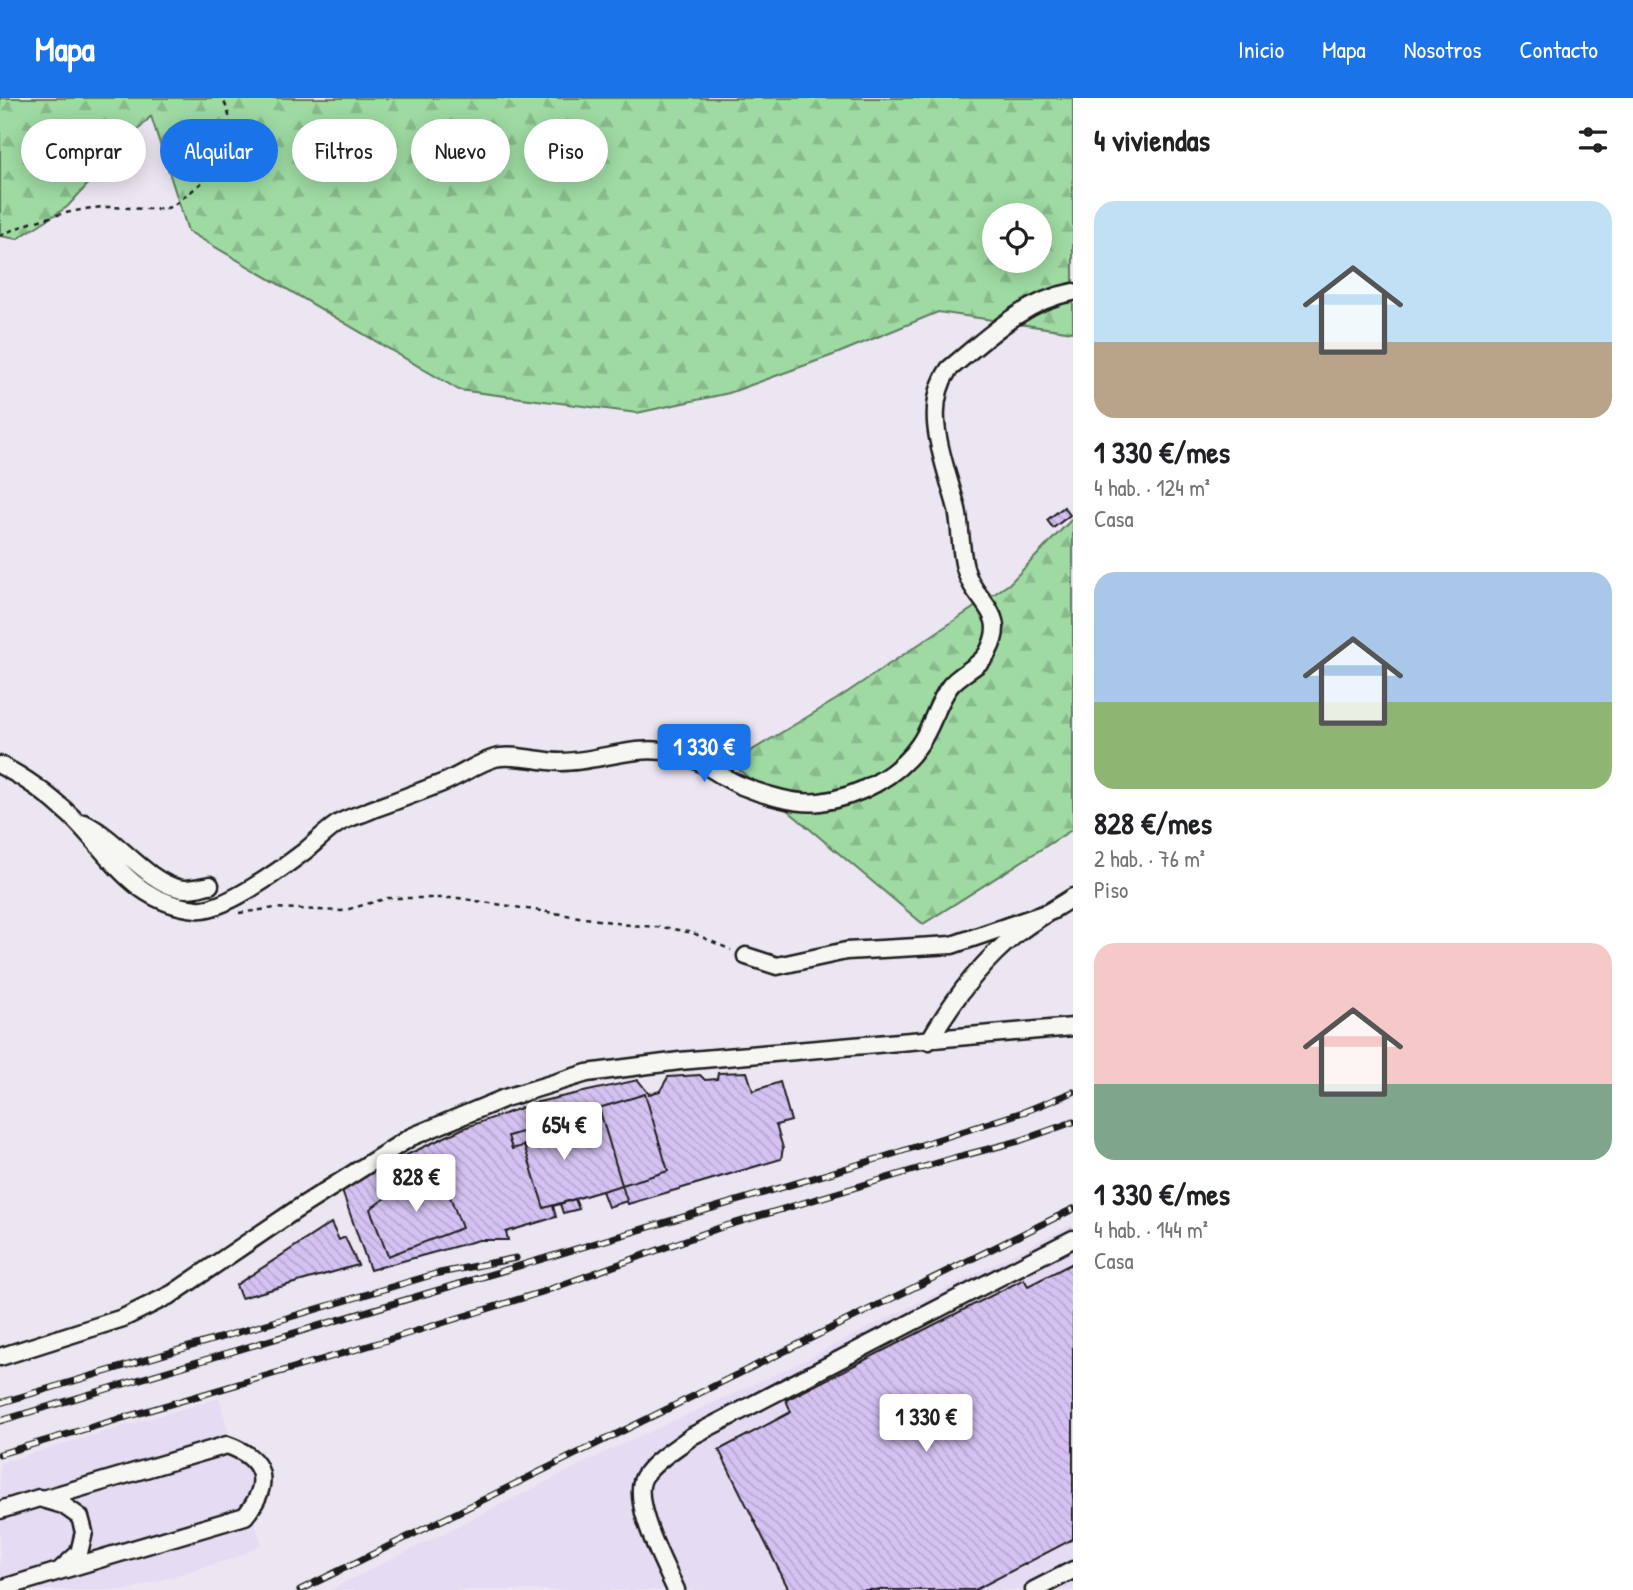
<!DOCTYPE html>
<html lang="es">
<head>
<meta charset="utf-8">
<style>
  :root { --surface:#fff; --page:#f2f2f2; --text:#202124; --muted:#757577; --accent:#1a73e8 }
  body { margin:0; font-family:"Patrick Hand",sans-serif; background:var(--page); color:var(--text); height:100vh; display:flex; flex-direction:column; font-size:26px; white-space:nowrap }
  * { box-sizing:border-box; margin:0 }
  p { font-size:23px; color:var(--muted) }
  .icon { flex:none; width:38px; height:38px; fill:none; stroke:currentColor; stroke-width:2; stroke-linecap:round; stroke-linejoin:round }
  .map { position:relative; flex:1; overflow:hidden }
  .side { display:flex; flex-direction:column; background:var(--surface); width:560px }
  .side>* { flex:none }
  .guide { position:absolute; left:21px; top:21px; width:665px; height:63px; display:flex; gap:14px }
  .buttons { position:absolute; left:982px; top:105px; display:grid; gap:14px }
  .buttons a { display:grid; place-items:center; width:70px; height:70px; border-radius:50%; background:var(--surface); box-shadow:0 4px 18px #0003; font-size:35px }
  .price { position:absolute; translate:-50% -60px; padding:0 16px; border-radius:7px; background:#fff; color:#222; font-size:23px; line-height:46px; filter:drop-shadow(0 2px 4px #0008) }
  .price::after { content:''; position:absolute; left:50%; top:42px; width:21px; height:16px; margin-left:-10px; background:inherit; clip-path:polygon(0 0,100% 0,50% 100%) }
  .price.active { background:var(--accent); color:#fff }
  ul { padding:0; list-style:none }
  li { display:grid; align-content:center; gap:14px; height:371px; padding:0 21px }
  li span { display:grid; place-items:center; height:217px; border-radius:21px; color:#555 }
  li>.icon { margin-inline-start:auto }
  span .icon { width:126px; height:126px; fill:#fffc; stroke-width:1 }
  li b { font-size:30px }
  h2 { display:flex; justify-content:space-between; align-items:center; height:84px; padding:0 21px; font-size:30px }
  .pill { padding:0 24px; border-radius:32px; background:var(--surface); box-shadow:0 4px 18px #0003; font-size:24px; line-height:63px }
  .pill.active { background:var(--accent); color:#fff }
  header { display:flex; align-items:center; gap:42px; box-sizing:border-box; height:98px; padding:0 35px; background:var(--accent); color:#fff }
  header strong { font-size:33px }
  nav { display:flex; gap:38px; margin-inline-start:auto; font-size:24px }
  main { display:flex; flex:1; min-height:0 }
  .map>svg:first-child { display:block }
</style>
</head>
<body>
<header>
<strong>Mapa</strong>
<nav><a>Inicio</a><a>Mapa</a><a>Nosotros</a><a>Contacto</a></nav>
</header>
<main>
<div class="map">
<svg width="1073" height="1492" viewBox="0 0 1073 1492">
  <defs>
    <pattern id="forest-firs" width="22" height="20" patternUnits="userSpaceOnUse" patternTransform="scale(1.75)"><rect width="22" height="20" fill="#9edaa2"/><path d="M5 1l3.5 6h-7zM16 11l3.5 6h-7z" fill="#88ba8b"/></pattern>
    <pattern id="building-back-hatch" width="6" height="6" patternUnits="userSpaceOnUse" patternTransform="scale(1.75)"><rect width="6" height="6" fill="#d5c2f3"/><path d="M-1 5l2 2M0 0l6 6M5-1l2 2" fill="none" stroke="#b6a6d0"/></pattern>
  </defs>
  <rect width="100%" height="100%" fill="#ece6f2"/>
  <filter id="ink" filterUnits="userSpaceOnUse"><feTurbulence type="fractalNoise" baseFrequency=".0143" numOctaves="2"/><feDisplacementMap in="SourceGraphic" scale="14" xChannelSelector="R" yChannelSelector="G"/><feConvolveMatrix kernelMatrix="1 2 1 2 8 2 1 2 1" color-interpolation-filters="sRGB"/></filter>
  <g filter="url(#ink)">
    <path fill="#e5dbf2" d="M1073 1126V1492H330L610 1352 793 1268Z
      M219 1300 229 1337 246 1344 256 1352 265 1364 268 1379 254 1423 262 1446 235 1460 126 1492H0V1365Z"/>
    <path fill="url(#forest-firs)" stroke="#5d7b5f" stroke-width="2" fill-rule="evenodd" d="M0 0H1073V234L938 214 836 256 729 295 637 315 459 292 188 133 151 18 67 109 17 141 0 138ZM994 117H1040V163H994Z
      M1073 420V731L923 826 731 665 837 601 1009 486Z"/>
    <path fill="url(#building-back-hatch)" stroke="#1c1c1c" stroke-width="2" d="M1064 409 1070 417 1053 430 1047 422Z
      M747 974 753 993 780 984 791 1023 776 1027 783 1050 781 1061 628 1106 627 1103 608 1109 602 1093 575 1101 579 1111 563 1115 560 1106 553 1108 556 1119 506 1134 508 1142H479L370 1172 342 1093 379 1070 464 1030 538 1004 638 982 649 996 660 993 668 979 700 977 705 982 717 981 718 975Z
      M645 996 668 1073 622 1087 599 1010Z
      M599 1010 622 1087 544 1110 524 1047 550 1040 546 1027Z
      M546 1027 550 1040 512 1051 508 1038Z
      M440 1073 462 1130 388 1158 370 1111 405 1086Z
      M622 1087 627 1103 608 1109 602 1093Z
      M575 1101 579 1111 563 1115 560 1106Z
      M331 1125 339 1142 345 1139 358 1167 241 1200 236 1187Z
      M1073 1165V1441L975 1492H789L719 1352 791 1314 786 1302 1024 1181 1028 1188Z"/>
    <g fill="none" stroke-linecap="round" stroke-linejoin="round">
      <defs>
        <path id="minor" d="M0 667C26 680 50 698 71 718 112 758 133 805 197 811 223 814 284 769 305 753 316 744 327 732 339 725 349 719 363 716 373 711 396 703 419 694 442 685 460 678 477 665 495 660 512 655 542 664 561 664 597 664 632 647 670 654 702 659 715 677 742 688 764 697 797 707 820 704 858 699 898 678 919 647 932 629 937 605 950 588 960 575 980 569 988 554 1010 513 974 506 965 470 960 451 961 430 957 411 946 367 920 313 949 271 987 240 1023 203 1073 194
          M84 725C115 739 146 783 178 790 188 793 199 789 210 787
          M746 858 777 868 846 853 952 847 1052 813
          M929 943C951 905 980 866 1014 838 1032 823 1053 812 1073 799
          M0 1259 123 1220 172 1196 297 1111 411 1039 505 1000 587 975 680 963 1073 929
          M43 1401 227 1347C267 1361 271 1387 245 1418L59 1473
          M0 1412 39 1400 63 1407 80 1419 84 1434 79 1455 59 1473 0 1491
          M676 1492C665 1467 627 1398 646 1376 657 1361 677 1350 692 1338L1073 1141
          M1034 1492 1073 1472"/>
      </defs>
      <use href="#minor" stroke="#1c1c1c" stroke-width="21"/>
      <path stroke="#1c1c1c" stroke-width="2.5" stroke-dasharray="5 5" stroke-linecap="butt" d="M0 138C25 124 80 109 108 109 128 109 148 113 167 110 175 108 182 100 189 95 221 71 244 40 222 0
        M239 815 275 810 342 813 388 800H458L630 827 669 830 693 835 731 852"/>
      <use href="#minor" stroke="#f6f6f2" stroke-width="16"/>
      <defs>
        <path id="rail" d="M0 1305 435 1176 516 1160
          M0 1323 887 1058 1026 1013 1073 994
          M0 1356 368 1248 542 1194 719 1130 954 1060 1019 1043 1073 1024
          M300 1492 1073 1111"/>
      </defs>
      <use href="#rail" stroke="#1c1c1c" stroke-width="7"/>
      <use href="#rail" stroke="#f6f6f2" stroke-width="4.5" stroke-dasharray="13" stroke-linecap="butt"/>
    </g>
  </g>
</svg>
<div class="buttons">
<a><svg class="icon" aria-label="locate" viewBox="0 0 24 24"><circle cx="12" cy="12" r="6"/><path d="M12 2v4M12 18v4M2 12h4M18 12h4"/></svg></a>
</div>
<b class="price active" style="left:704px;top:686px">1 330 €</b>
<b class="price" style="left:564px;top:1064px">654 €</b>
<b class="price" style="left:416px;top:1116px">828 €</b>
<b class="price" style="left:926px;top:1356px">1 330 €</b>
<div class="guide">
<a class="pill">Comprar</a>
<a class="pill active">Alquilar</a>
<a class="pill">Filtros</a>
<a class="pill">Nuevo</a>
<a class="pill">Piso</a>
</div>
</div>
<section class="side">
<h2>4 viviendas<svg class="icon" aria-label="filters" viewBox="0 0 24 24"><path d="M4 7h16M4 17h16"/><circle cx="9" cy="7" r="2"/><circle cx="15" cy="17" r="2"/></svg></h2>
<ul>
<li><span style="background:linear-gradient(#bfe0f5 65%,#b9a48a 0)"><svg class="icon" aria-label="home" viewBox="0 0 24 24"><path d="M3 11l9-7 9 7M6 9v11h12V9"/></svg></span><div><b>1 330 €/mes</b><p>4 hab. · 124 m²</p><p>Casa</p></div></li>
<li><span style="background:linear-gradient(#a9c7e8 60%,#8fb573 0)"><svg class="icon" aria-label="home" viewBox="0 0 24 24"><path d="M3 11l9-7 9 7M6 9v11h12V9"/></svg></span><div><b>828 €/mes</b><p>2 hab. · 76 m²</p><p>Piso</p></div></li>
<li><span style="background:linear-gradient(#f6c9c9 65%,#7fa58c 0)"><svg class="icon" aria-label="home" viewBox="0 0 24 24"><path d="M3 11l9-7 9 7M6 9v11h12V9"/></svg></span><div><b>1 330 €/mes</b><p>4 hab. · 144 m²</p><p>Casa</p></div></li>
</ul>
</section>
</main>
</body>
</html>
